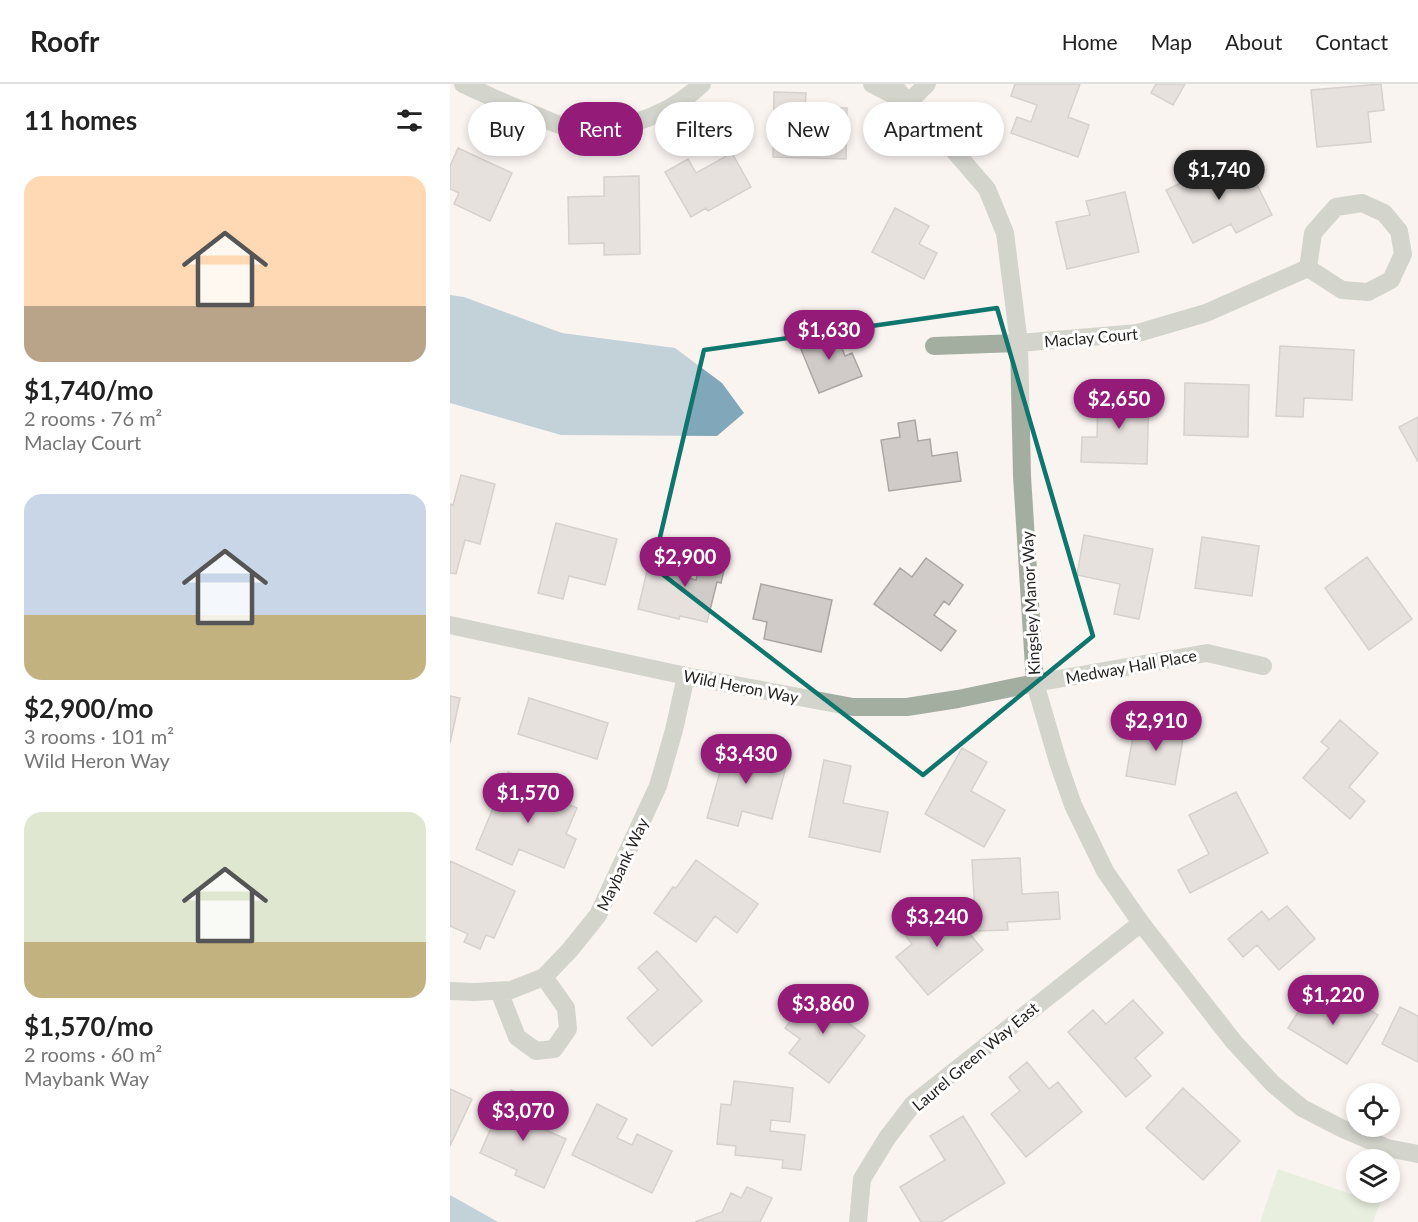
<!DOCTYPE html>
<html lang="en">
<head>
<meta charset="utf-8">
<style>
  :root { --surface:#fff; --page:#f2f2f2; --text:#222; --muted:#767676; --line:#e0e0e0; --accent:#941c78 }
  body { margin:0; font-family:Lato,sans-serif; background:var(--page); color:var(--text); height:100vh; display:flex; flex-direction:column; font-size:22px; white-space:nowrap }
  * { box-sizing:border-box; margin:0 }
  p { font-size:20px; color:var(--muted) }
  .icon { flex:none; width:33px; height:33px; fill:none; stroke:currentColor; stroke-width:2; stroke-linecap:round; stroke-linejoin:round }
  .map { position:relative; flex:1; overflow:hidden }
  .details { display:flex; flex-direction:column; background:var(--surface); width:450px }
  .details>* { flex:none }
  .guide { position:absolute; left:18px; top:18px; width:570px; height:54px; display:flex; gap:12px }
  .controls { position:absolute; left:896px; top:999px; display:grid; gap:12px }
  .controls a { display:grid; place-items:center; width:54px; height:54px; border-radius:50%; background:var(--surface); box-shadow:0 3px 9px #0003; font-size:30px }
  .price { position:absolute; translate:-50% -51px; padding:0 14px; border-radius:21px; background:var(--accent); color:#fff; font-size:20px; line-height:39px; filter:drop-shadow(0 2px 3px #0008) }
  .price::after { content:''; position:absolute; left:50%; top:36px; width:18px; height:14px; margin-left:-9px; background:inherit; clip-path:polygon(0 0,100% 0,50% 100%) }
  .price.active { background:#222; color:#fff }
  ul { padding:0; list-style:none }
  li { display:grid; align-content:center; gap:12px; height:318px; padding:0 24px }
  li span { display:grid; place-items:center; height:186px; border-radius:18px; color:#555 }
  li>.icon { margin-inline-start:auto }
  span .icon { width:108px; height:108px; fill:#fffc; stroke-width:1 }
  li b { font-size:26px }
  h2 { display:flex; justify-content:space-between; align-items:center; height:72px; padding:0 24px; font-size:26px }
  .pill { padding:0 21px; border-radius:27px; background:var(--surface); box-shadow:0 3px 9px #0003; font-size:21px; line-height:54px }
  .pill.active { background:var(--accent); color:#fff }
  header { display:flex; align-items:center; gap:36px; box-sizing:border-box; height:84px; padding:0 30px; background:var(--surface); border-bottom:2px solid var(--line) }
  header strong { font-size:28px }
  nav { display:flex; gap:33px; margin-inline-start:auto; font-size:21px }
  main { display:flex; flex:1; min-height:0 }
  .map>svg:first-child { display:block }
</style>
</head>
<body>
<header>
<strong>Roofr</strong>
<nav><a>Home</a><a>Map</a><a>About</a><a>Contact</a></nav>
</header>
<main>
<section class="details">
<h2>11 homes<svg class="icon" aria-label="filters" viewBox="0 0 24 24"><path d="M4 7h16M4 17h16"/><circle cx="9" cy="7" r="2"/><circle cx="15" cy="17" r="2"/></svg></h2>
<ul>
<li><span style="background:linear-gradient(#ffd9b3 70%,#b9a48a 0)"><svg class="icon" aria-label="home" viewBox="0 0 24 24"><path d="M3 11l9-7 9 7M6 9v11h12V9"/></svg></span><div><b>$1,740/mo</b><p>2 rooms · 76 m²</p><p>Maclay Court</p></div></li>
<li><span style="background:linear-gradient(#c9d6e8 65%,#c2b280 0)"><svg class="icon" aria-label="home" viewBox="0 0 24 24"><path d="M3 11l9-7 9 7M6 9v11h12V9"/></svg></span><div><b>$2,900/mo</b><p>3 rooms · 101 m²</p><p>Wild Heron Way</p></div></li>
<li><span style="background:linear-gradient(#dfe7d0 70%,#c2b280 0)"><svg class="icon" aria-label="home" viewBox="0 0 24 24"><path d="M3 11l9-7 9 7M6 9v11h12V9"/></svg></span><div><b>$1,570/mo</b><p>2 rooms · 60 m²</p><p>Maybank Way</p></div></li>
</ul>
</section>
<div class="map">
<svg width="968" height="1138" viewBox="0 0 968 1138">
  <rect width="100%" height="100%" fill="#faf4f1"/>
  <path fill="#d3e9c8" d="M828 1085 930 1120 923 1138H810Z"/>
  <path fill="#81a7ba" d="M0 211 14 213 112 249 225 264 272 299 294 329 267 352 111 351 0 319Z
    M0 1111 48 1138H0Z"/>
  <path fill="#d0cbc8" stroke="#aba6a3" stroke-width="1.5" d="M565 0H630L618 33 639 41 628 73 561 49 567 33 581 38 587 21 561 12Z
    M706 0H735L723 21 701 9Z
    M931 0 934 26 918 28 921 58 867 63 861 6Z
    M324 8 356 9 355 24H397L396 75 323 73Z
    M8 64 62 89 40 137 4 120 9 109 0 105V82Z
    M282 69 301 103 258 127 256 124 241 133 215 88 238 75 246 89Z
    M787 72 801 101 806 99 822 131 786 149 781 140 743 159 716 106Z
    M189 92 190 170 154 171V159L119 160 118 113 154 112V93Z
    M675 108 689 168 617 185 606 138 640 131 636 117Z
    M445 124 479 142 469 160 487 169 474 195 422 168Z
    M384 243 395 272 402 269 412 292 369 309 348 258Z
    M830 262 904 266 902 316 854 314 853 333 826 332Z
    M735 299 799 301 798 353 734 351Z
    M648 308 699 309 697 380 631 378 632 353H647Z
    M968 333V378L949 343Z
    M465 336 468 357 480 355 482 372 507 368 511 397 439 407 431 356 450 353 448 339Z
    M11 391 45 400 30 460 15 456 6 490 0 489V420L3 421Z
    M106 439 167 455 155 501 119 492 113 515 88 509Z
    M634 451 703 465 689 535 664 530 670 500 627 491Z
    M752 453 809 462 802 512 745 504Z
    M255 458 279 464 271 499 267 498 257 538 230 532 229 535 188 525 198 483 246 496Z
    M917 473 962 535 919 566 875 504Z
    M476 474 513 501 499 521 494 517 484 531 506 547 491 567 424 520 450 484 462 493Z
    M311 500 382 516 371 568 314 555 317 538 303 535Z
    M0 612 10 614 0 659Z
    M79 614 158 639 147 675 68 650Z
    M686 636 735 644 725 701 676 692Z
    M890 636 928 669 899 703 915 717 900 735 853 694 879 664 871 658Z
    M280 652 301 658 297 674 315 678 316 673 337 679 322 735 292 727 288 742 257 734Z
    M512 664 537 678 521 707 555 726 534 763 475 730Z
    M374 676 401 682 393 719 438 728 430 768 359 753Z
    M58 688 105 708 103 714 127 724 116 750 126 755 114 784 69 765 62 781 26 765Z
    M786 708 818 769 740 809 728 786 759 770 739 731Z
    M570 774 572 810 608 808 610 835 557 838 558 846 526 847 522 776Z
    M246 776 308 820 287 849 265 832 246 858 204 829 223 803 226 804Z
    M0 777 65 807 44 854 36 851 30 865 14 858 18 850 0 842Z
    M492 817 533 866 478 911 446 873 462 860 453 848Z
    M837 822 865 855 829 886 807 861 793 873 778 855 812 827 819 836Z
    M207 867 252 917 202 962 177 934 208 906 188 884Z
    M368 901 399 925 392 934 415 952 379 999 339 969 350 955 335 944Z
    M861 908 895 929 903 916 928 931 897 980 838 944Z
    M683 916 713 949 685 974 701 992 676 1013 618 948 643 926 656 940Z
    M950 923 968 932V978L932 960Z
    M577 978 599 1005 608 998 632 1028 576 1073 541 1030 570 1007 559 993Z
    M284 997 343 1004 340 1038 321 1036 320 1047 355 1051 351 1086 332 1084 333 1076 285 1071 286 1062 267 1060 271 1020 281 1021Z
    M733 1004 790 1057 753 1096 696 1044Z
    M0 1005 22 1015 0 1062Z
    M61 1006 85 1017 75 1037 116 1055 94 1104 65 1091 67 1086 30 1069 48 1029 51 1030Z
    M147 1020 177 1035 167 1054 182 1061 187 1050 222 1067 202 1109 122 1071Z
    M513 1032 555 1099 491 1138H471L450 1103 495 1076 480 1052Z
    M297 1103 322 1114 310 1138H245L272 1128 281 1109 291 1114Z"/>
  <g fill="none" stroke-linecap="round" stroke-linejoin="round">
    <path stroke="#a4aea0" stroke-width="18" d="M13 0C37 11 60 22 85 31 94 34 102 39 111 41 162 52 215 35 252 0
      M422 0 453 16
      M443 0 458 19 506 69 537 105 555 149 569 259 572 392 585 599 608 678 623 721 655 787 691 839 784 958 823 1000 852 1024 893 1045 937 1064 968 1070
      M458 19 477 0
      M484 262 569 259 688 249 756 229 858 184 863 149 886 123 912 119 934 129 949 147 953 170 941 196 918 208 892 206 858 184
      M0 541 236 592 403 623H457L508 615 585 599 757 569 813 582
      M0 907 24 908 61 906 94 893 119 867 148 831 208 702 224 646 236 592
      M49 907 67 953 86 967 104 965 118 945 116 924 94 893
      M408 1138 412 1095 437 1054 463 1020 691 839"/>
  </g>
  <path d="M0 0H968V1138H0ZM547 224 643 552 473 691 203 483 254 266Z" fill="#faf4f1" fill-opacity=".55" fill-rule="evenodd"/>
  <path fill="none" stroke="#0f766e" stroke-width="4.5" stroke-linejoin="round" d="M547 224 643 552 473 691 203 483 254 266Z"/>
  <g text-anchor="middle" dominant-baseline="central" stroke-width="6" stroke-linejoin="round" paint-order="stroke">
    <g font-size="16" fill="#252321" stroke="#fff">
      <text transform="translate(641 253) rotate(-5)">Maclay Court</text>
      <text transform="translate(580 519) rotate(-93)">Kingsley Manor Way</text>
      <text transform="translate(681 582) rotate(-10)">Medway Hall Place</text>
      <text transform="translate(291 602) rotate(11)">Wild Heron Way</text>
      <text transform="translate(172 780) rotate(-65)">Maybank Way</text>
      <text transform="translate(525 972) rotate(-40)">Laurel Green Way East</text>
    </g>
  </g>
</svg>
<div class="controls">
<a><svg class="icon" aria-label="locate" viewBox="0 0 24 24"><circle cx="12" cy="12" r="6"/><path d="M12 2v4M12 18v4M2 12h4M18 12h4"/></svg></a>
<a><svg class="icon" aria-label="layers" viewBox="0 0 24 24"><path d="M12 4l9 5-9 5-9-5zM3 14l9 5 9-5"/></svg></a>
</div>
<b class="price active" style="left:769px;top:117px">$1,740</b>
<b class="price" style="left:379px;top:277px">$1,630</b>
<b class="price" style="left:669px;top:346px">$2,650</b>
<b class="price" style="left:235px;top:504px">$2,900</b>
<b class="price" style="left:706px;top:668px">$2,910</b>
<b class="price" style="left:296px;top:701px">$3,430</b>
<b class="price" style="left:78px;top:740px">$1,570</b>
<b class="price" style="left:487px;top:864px">$3,240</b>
<b class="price" style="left:883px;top:942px">$1,220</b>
<b class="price" style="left:373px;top:951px">$3,860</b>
<b class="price" style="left:73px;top:1058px">$3,070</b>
<div class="guide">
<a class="pill">Buy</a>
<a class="pill active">Rent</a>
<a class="pill">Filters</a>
<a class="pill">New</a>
<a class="pill">Apartment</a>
</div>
</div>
</main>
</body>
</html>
